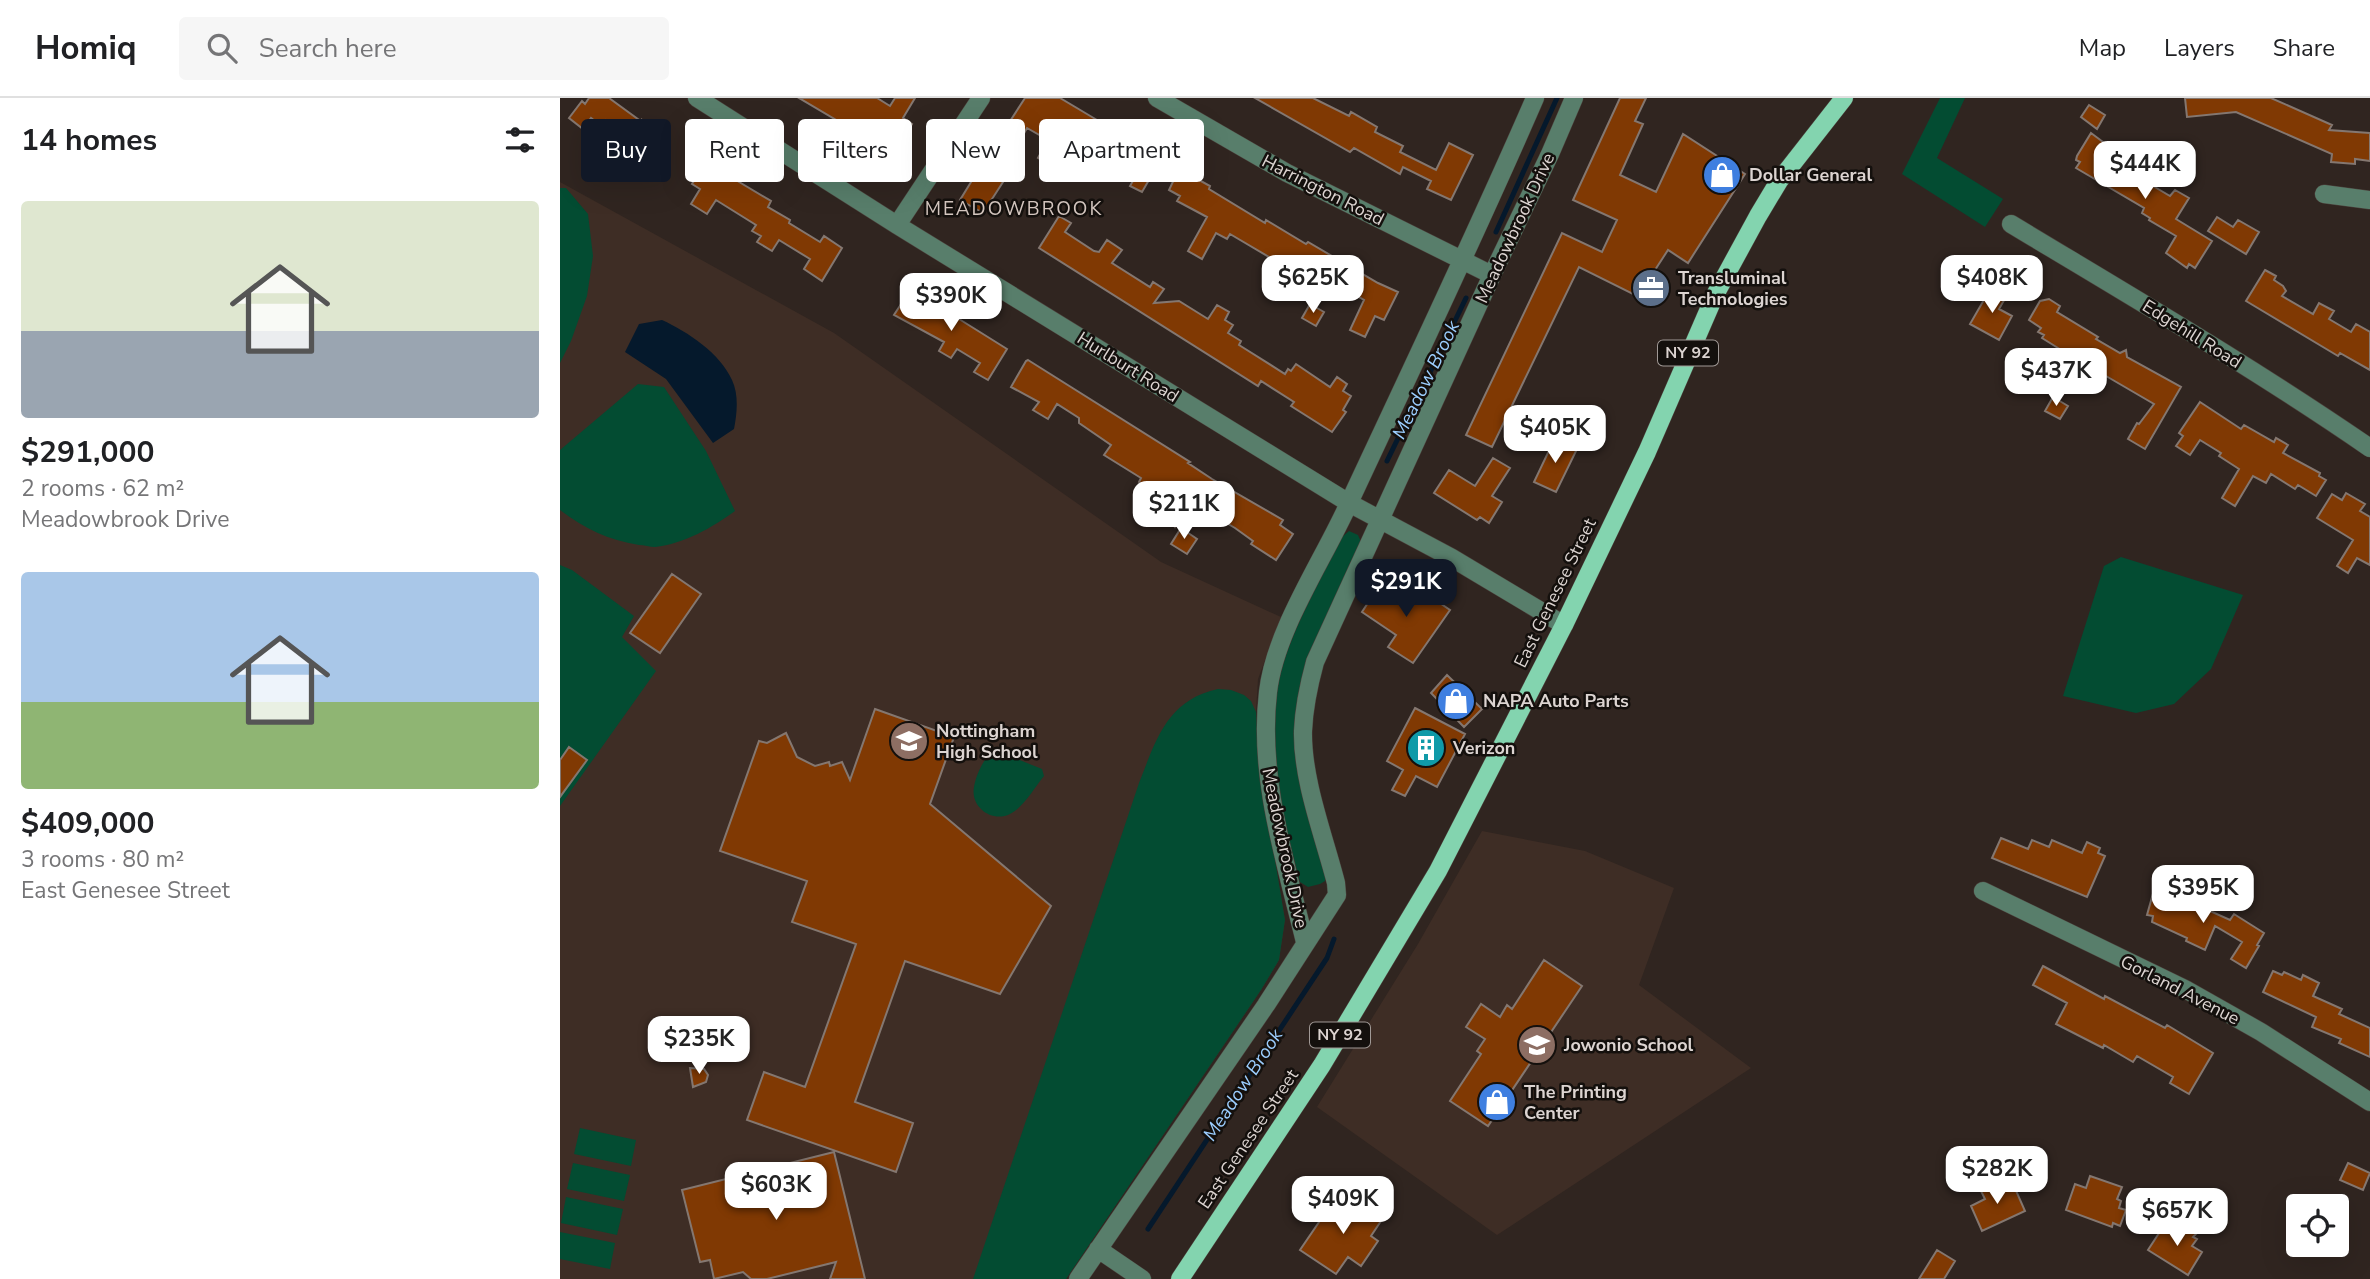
<!DOCTYPE html>
<html lang="en">
<head>
<meta charset="utf-8">
<style>
  :root { --surface:#fff; --page:#f6f6f6; --text:#202124; --muted:#757577; --line:#e0e0e0; --accent:#111827 }
  body { margin:0; font-family:"Nunito Sans",sans-serif; background:var(--page); color:var(--text); height:100vh; display:flex; flex-direction:column; font-size:26px; white-space:nowrap }
  * { box-sizing:border-box; margin:0 }
  p { font-size:23px; color:var(--muted) }
  .icon { flex:none; width:38px; height:38px; fill:none; stroke:currentColor; stroke-width:2; stroke-linecap:round; stroke-linejoin:round }
  .map { position:relative; flex:1; overflow:hidden }
  .drawer { display:flex; flex-direction:column; background:var(--surface); width:560px }
  .drawer>* { flex:none }
  .guide { position:absolute; left:21px; top:21px; width:665px; height:63px; display:flex; gap:14px }
  .buttons { position:absolute; left:1726px; top:1096px; display:grid; gap:14px }
  .buttons a { display:grid; place-items:center; width:63px; height:63px; border-radius:7px; background:var(--surface); box-shadow:0 7px 28px #0002; font-size:35px }
  .price { position:absolute; translate:-50% -60px; padding:0 16px; border-radius:14px; background:#fff; color:#222; font-size:23px; line-height:46px; filter:drop-shadow(0 2px 4px #0008) }
  .price::after { content:''; position:absolute; left:50%; top:42px; width:21px; height:16px; margin-left:-10px; background:inherit; clip-path:polygon(0 0,100% 0,50% 100%) }
  .price.selected { background:var(--accent); color:#fff }
  ul { padding:0; list-style:none }
  li { display:grid; align-content:center; gap:14px; height:371px; padding:0 21px }
  li span { display:grid; place-items:center; height:217px; border-radius:7px; color:#555 }
  li>.icon { margin-inline-start:auto }
  span .icon { width:126px; height:126px; fill:#fffc; stroke-width:1 }
  li b { font-size:30px }
  h2 { display:flex; justify-content:space-between; align-items:center; height:84px; padding:0 21px; font-size:30px }
  .tag { padding:0 24px; border-radius:7px; background:var(--surface); box-shadow:0 7px 28px #0002; font-size:24px; line-height:63px }
  .tag.selected { background:var(--accent); color:#fff }
  header { display:flex; align-items:center; gap:42px; box-sizing:border-box; height:98px; padding:0 35px; background:var(--surface); border-bottom:2px solid var(--line) }
  header strong { font-size:33px }
  nav { display:flex; gap:38px; margin-inline-start:auto; font-size:24px }
  .search { width:490px; height:63px; background:var(--page); display:flex; align-items:center; gap:18px; box-sizing:border-box; padding:0 24px; border-radius:7px; color:var(--muted); font-size:26px }
  main { display:flex; flex:1; min-height:0 }
  .map>svg:first-child { display:block }
</style>
</head>
<body>
<header>
<strong>Homiq</strong>
<div class="search"><svg class="icon" aria-label="search" viewBox="0 0 24 24"><circle cx="10" cy="10" r="6"/><path d="M15 15l6 6"/></svg>Search here</div>
<nav><a>Map</a><a>Layers</a><a>Share</a></nav>
</header>
<main>
<section class="drawer">
<h2>14 homes<svg class="icon" aria-label="filters" viewBox="0 0 24 24"><path d="M4 7h16M4 17h16"/><circle cx="9" cy="7" r="2"/><circle cx="15" cy="17" r="2"/></svg></h2>
<ul>
<li><span style="background:linear-gradient(#dfe7d0 60%,#9aa5b1 0)"><svg class="icon" aria-label="home" viewBox="0 0 24 24"><path d="M3 11l9-7 9 7M6 9v11h12V9"/></svg></span><div><b>$291,000</b><p>2 rooms · 62 m²</p><p>Meadowbrook Drive</p></div></li>
<li><span style="background:linear-gradient(#a9c7e8 60%,#8fb573 0)"><svg class="icon" aria-label="home" viewBox="0 0 24 24"><path d="M3 11l9-7 9 7M6 9v11h12V9"/></svg></span><div><b>$409,000</b><p>3 rooms · 80 m²</p><p>East Genesee Street</p></div></li>
</ul>
</section>
<div class="map">
<svg width="1810" height="1181" viewBox="0 0 1810 1181">
  <rect width="100%" height="100%" fill="#302520"/>
  <path fill="#3e2d25" d="M0 84 274 235 601 464 721 519 698 581 696 614 700 671 725 822 719 862 701 892 506 1181H0Z
    M922 733 1025 753 1114 790 1079 887 1191 970 937 1137 757 1009 858 846Z"/>
  <path fill="#034c32" d="M1380 0H1405L1377 60 1443 101 1425 129 1342 76Z
    M0 90H6L28 116 33 158 27 198 11 243 0 265Z
    M78 286 104 289 146 353 175 413C153 429 124 446 95 449 90 449 84 447 79 447 48 442 25 431 0 412V352Z
    M789 433 798 437 801 444 743 583 765 778V783L760 786 748 789 740 784C722 716 703 648 720 578 732 530 760 484 781 440Z
    M1561 459 1683 497 1651 571 1614 606 1576 615 1503 598 1544 468Z
    M0 467 12 472 74 518 62 539 96 573 0 708Z
    M658 591 671 592 684 597 691 603 696 614 700 671 725 822 719 862 701 892 506 1181H413L579 685C596 642 607 602 658 591Z
    M437 653 482 671 484 678C474 690 464 709 450 716 432 725 410 709 414 689 416 677 425 655 437 653Z
    M20 1030 76 1042 71 1068 14 1056Z
    M13 1065 70 1077 64 1103 7 1091Z
    M6 1099 63 1111 57 1137 1 1125Z
    M0 1134 55 1145 50 1171 0 1161Z"/>
  <path fill="#05192c" d="M102 222C128 234 160 255 172 282 179 297 177 315 174 331L153 345 106 281 65 254 79 226Z"/>
  <g fill="none" stroke-linecap="round" stroke-linejoin="round">
    <path stroke="#05192c" stroke-width="5" d="M936 134 997 0
      M827 363 906 200
      M588 1131 767 860 774 841"/>
  </g>
  <path fill="#803903" stroke="#847770" stroke-width="2" d="M29 0H49L82 24V22L101 35 78 73 63 64 76 42 46 22 40 27 31 20 23 31 9 20 22 3 25 6Z
    M239 0H317L330 8 335 0H355L343 20 352 26 328 65 312 55 315 45Z
    M465 0H500L537 22 524 46 521 44 518 49 510 45 495 70 478 60 488 42 467 30 459 44 443 34Z
    M695 0H753L789 18 791 14 817 29 815 34 843 48 840 54 876 72 889 45 913 57 891 102 867 91 871 83 843 69 840 76 794 50 790 54Z
    M1060 0H1086L1075 23 1083 26 1060 77 1096 94 1123 36 1185 76 1128 165 1108 152 1093 175 1101 179 1089 204 1019 169 932 349 906 337 1002 135 1042 154 1057 122 1013 102Z
    M1625 0H1711L1772 27 1769 32 1810 35V63L1795 61V66L1771 64 1772 56 1676 14 1627 19Z
    M1529 7 1545 17 1537 31 1521 19Z
    M1531 35 1555 53 1548 65 1574 80 1576 78 1610 98 1615 92 1629 100 1616 121 1652 143 1635 170 1629 166 1627 170 1606 155 1616 138 1589 122 1590 120 1582 115 1584 110 1516 70 1520 64 1516 62 1517 58Z
    M583 53 600 63 582 94 570 88 581 69 576 66Z
    M436 59 448 67 439 81 443 84 423 115 400 102 419 71 426 75Z
    M149 66 211 103 208 109 230 122 229 125 260 144 264 138 282 150 262 183 244 171 250 161 219 142 212 153 197 144 201 138 192 133 196 127 156 102 147 116 131 106 140 91 132 86 139 75 143 78Z
    M619 71 650 88 649 91 705 125 706 122 746 146 748 144 818 185 838 194 824 222 815 218 805 239 790 232 804 202 742 167 735 178 724 171 726 169 670 136 667 141 656 135 642 161 628 153 647 119 617 103 620 98 609 92Z
    M499 118 511 125 505 134 534 153 539 154 547 142 562 152 552 165 590 189 593 184 604 191 594 205 619 203 648 221 657 207 669 214 665 222 673 227 668 235 681 243 679 247 725 276 728 271 731 273 736 266 770 289 777 279 787 286 783 293 791 298 783 312 786 314 772 334 731 308 734 304 701 283 698 288 479 150Z
    M1657 119 1673 129 1678 122 1699 134 1686 156 1648 133Z
    M1705 172 1716 178 1714 182 1723 188 1726 193 1722 198 1753 216 1759 205 1774 213 1769 221 1791 234 1796 226 1810 234V272L1780 255 1778 258 1686 203Z
    M1432 188 1447 197 1439 211 1452 218 1439 242 1410 226Z
    M351 191 447 251 428 282 414 274 420 265 397 251 391 260 379 253 384 244 334 217Z
    M1489 201 1500 208 1497 214 1538 239 1536 241 1560 255 1566 252 1567 259 1621 289 1585 351 1568 341 1577 325 1579 326 1594 306 1546 278 1543 283 1514 266 1513 268 1502 262 1506 255 1482 240 1484 237 1478 234 1481 230 1469 222 1480 203Z
    M750 206 764 214 756 228 742 220Z
    M468 262 630 364 628 365 652 381 723 422 720 427 733 436 716 462 691 446 693 443 675 430 646 413 644 416 630 407 615 429 608 421 607 417 614 406 579 384 581 380 544 357 551 347 519 325V320L497 306 488 321 473 312 479 304 451 289 466 263Z
    M1460 263 1477 273 1468 288 1452 278Z
    M1493 299 1508 308 1500 321 1485 313Z
    M1640 304 1681 331 1684 327 1714 344 1716 340 1728 347 1723 355 1760 375 1759 378 1766 382 1756 398 1738 387 1735 391 1711 376 1706 385 1693 378 1675 408 1662 400 1679 371 1659 358 1661 355 1640 342 1630 357 1616 348 1623 338 1619 335Z
    M995 340 1017 351 996 394 974 384Z
    M933 360 950 370 932 398 942 404 929 425 920 419 917 422 874 395 889 372 915 388Z
    M1786 395 1805 406 1800 413 1810 419V467L1797 460 1788 475 1777 468 1793 442 1757 420 1772 396 1782 402Z
    M621 430 637 441 627 456 611 446Z
    M112 476 141 496 100 555 70 535Z
    M823 482 858 505 865 495 890 512 853 565 828 549 836 537 802 514Z
    M887 577 922 611 904 629 871 595Z
    M855 610 905 636 877 689 856 678 845 698 832 692 843 672 827 663Z
    M315 611 394 639 370 706 491 808 440 896 345 863 295 1004 353 1025 336 1074 187 1022 204 974 245 989 296 846 232 824 247 783 160 753 199 643 207 645 226 635 237 659 255 668 269 664 270 668 282 664 290 682Z
    M9 649 27 662 0 699V662Z
    M1441 740 1468 751 1472 742 1489 749 1492 742 1522 755 1527 744 1540 750 1538 755 1545 758 1527 799 1432 760Z
    M1594 792 1619 799 1670 822 1674 816 1704 835 1697 847 1699 848 1686 870 1671 861 1682 844 1655 828 1645 852 1626 843 1627 840 1592 824 1593 818 1587 817Z
    M984 862 1022 888 928 1028 890 1003 921 956 917 953 925 941 906 929 921 906 940 919 947 907 952 911Z
    M1483 868 1544 901 1545 898 1605 930 1607 927 1653 955 1629 996 1610 985 1613 979 1577 958 1573 964 1544 947 1543 950 1496 926 1507 905 1473 887Z
    M1713 873 1722 877 1724 874 1741 882 1743 877 1759 885 1753 898 1782 911 1779 916 1810 930V959L1779 945 1781 941 1752 929 1756 919 1703 894Z
    M130 970 144 971 148 977 146 984 133 989Z
    M274 1054 305 1181H270L276 1164 207 1181H191L183 1174 154 1181 150 1162 140 1164 122 1092Z
    M1788 1065 1810 1075 1803 1092 1780 1082Z
    M1530 1078 1562 1089 1557 1101 1561 1103 1559 1110 1566 1112 1560 1128 1553 1125 1552 1129 1506 1112 1515 1086 1526 1090Z
    M1436 1084 1437 1087 1440 1085 1444 1093 1454 1088 1465 1113 1422 1133 1411 1108 1425 1101 1420 1091Z
    M793 1101 821 1123 811 1138 818 1143 801 1168 788 1159 776 1176 740 1152 768 1111 780 1103Z
    M1621 1126 1636 1136 1633 1139 1637 1141 1632 1148 1642 1154 1628 1177 1588 1152 1603 1129 1611 1134 1616 1127 1619 1130Z
    M1377 1152 1395 1163 1384 1181H1359Z"/>
  <g fill="none" stroke-linecap="round" stroke-linejoin="round">
    <defs>
      <path id="minor" d="M137 0 337 127 789 405 892 460 1004 527
        M597 0 727 75 932 177
        M1764 96 1810 102
        M1451 126C1572 199 1694 270 1810 350
        M337 127 421 0
        M1423 793 1625 891 1701 934 1810 1004
        M745 844C725 762 698 679 708 594 715 532 763 463 789 405 852 270 916 136 975 0
        M538 1151 582 1181
        M518 1181 706 907 777 797 776 785C764 738 742 682 743 633 744 609 749 586 755 564L932 177 990 56 1014 0"/>
      <path id="major" d="M620 1181 762 967 878 773 1004 527 1087 354 1155 197 1198 118 1219 83 1284 0"/>
    </defs>
    <use href="#minor" stroke="#4c413c" stroke-width="19"/>
    <use href="#major" stroke="#4c413c" stroke-width="19"/>
    <use href="#minor" stroke="#587e6b" stroke-width="18"/>
    <use href="#major" stroke="#83d4af" stroke-width="18"/>
  </g>
  <defs>
    <symbol id="shop-disc" viewBox="-11 -11 22 22"><circle r="9.5" fill="#3f7fe0" stroke="#14100d"/><path d="M-5-2.5h2.3a2.7 3.5 0 0 1 5.4 0H5L5.5 6h-11ZM-1.5-2.5h3a1.5 2.3 0 0 0-3 0Z" fill="#fff"/></symbol>
    <symbol id="office-disc" viewBox="-11 -11 22 22"><circle r="9.5" fill="#5c6f8a" stroke="#14100d"/><path d="M-6-3h4V-5.5h4V-3h4V5H-6ZM-1-4.5V-3h2v-1.5ZM-6 0V1H6V0Z" fill="#fff"/></symbol>
    <symbol id="school-disc" viewBox="-11 -11 22 22"><circle r="9.5" fill="#8d6e63" stroke="#14100d"/><path d="M0-5L7-2L0 1L-7-2ZM-4 1L0 2.5L4 1V4Q0 6-4 4Z" fill="#fff"/></symbol>
    <symbol id="building-disc" viewBox="-11 -11 22 22"><circle r="9.5" fill="#0f9aa8" stroke="#14100d"/><path d="M-4-6H4V6H1V3H-1V6H-4ZM-2.5-4.3h1.7v1.8h-1.7ZM.8-4.3h1.7v1.8H.8ZM-2.5-1h1.7V.8h-1.7ZM.8-1h1.7V.8H.8Z" fill="#fff"/></symbol>
  </defs>
  <g fill-rule="evenodd">
    <use href="#shop-disc" x="1140" y="55" width="44" height="44"/>
    <use href="#office-disc" x="1069" y="168" width="44" height="44"/>
    <use href="#shop-disc" x="874" y="581" width="44" height="44"/>
    <use href="#school-disc" x="327" y="621" width="44" height="44"/>
    <use href="#building-disc" x="844" y="628" width="44" height="44"/>
    <use href="#school-disc" x="955" y="925" width="44" height="44"/>
    <use href="#shop-disc" x="915" y="982" width="44" height="44"/>
  </g>
  <g text-anchor="middle" dominant-baseline="central" stroke-width="5" stroke-linejoin="round" paint-order="stroke">
    <g fill="#14100d" stroke="#a09996" stroke-width="2">
      <rect x="1098" y="242.5" width="60" height="25" rx="5"/>
      <rect x="750" y="924.5" width="60" height="25" rx="5"/>
    </g>
    <g font-size="16" font-weight="bold" fill="#dcd4d1">
      <text x="1128" y="255">NY 92</text>
      <text x="780" y="937">NY 92</text>
    </g>
    <g font-size="18" font-weight="bold" fill="#dcd4d1" stroke="#14100d" text-anchor="start">
      <text x="1189" y="77">Dollar General</text>
      <text x="1118" y="180">Transluminal<tspan x="1118" dy="21">Technologies</tspan></text>
      <text x="923" y="603">NAPA Auto Parts</text>
      <text x="376" y="633">Nottingham<tspan x="376" dy="21">High School</tspan></text>
      <text x="893" y="650">Verizon</text>
      <text x="1004" y="947">Jowonio School</text>
      <text x="964" y="994">The Printing<tspan x="964" dy="21">Center</tspan></text>
    </g>
    <g font-size="18" fill="#dcd4d1" stroke="#14100d">
      <text transform="translate(763 92) rotate(27)">Harrington Road</text>
      <text transform="translate(955 130) rotate(-65)">Meadowbrook Drive</text>
      <text transform="translate(1632 236) rotate(32)">Edgehill Road</text>
      <text transform="translate(568 269) rotate(32)">Hurlburt Road</text>
      <text transform="translate(995 495) rotate(-64)">East Genesee Street</text>
      <text transform="translate(725 750) rotate(78)">Meadowbrook Drive</text>
      <text transform="translate(1620 892) rotate(27)">Gorland Avenue</text>
      <text transform="translate(688 1041) rotate(-56)">East Genesee Street</text>
    </g>
    <g font-size="19" letter-spacing="2" fill="#d5c7c0" stroke="#14100d">
      <text x="454" y="111">MEADOWBROOK</text>
    </g>
    <g font-size="19" font-style="italic" fill="#9cceff" stroke="#14100d">
      <text transform="translate(866 282) rotate(-64)">Meadow Brook</text>
      <text transform="translate(683 987) rotate(-57)">Meadow Brook</text>
    </g>
  </g>
</svg>
<div class="buttons">
<a><svg class="icon" aria-label="locate" viewBox="0 0 24 24"><circle cx="12" cy="12" r="6"/><path d="M12 2v4M12 18v4M2 12h4M18 12h4"/></svg></a>
</div>
<b class="price" style="left:1585px;top:103px">$444K</b>
<b class="price" style="left:753px;top:217px">$625K</b>
<b class="price" style="left:1432px;top:217px">$408K</b>
<b class="price" style="left:391px;top:235px">$390K</b>
<b class="price" style="left:1496px;top:310px">$437K</b>
<b class="price" style="left:995px;top:367px">$405K</b>
<b class="price" style="left:624px;top:443px">$211K</b>
<b class="price selected" style="left:846px;top:521px">$291K</b>
<b class="price" style="left:1643px;top:827px">$395K</b>
<b class="price" style="left:139px;top:978px">$235K</b>
<b class="price" style="left:1437px;top:1108px">$282K</b>
<b class="price" style="left:216px;top:1124px">$603K</b>
<b class="price" style="left:783px;top:1138px">$409K</b>
<b class="price" style="left:1617px;top:1150px">$657K</b>
<div class="guide">
<a class="tag selected">Buy</a>
<a class="tag">Rent</a>
<a class="tag">Filters</a>
<a class="tag">New</a>
<a class="tag">Apartment</a>
</div>
</div>
</main>
</body>
</html>
